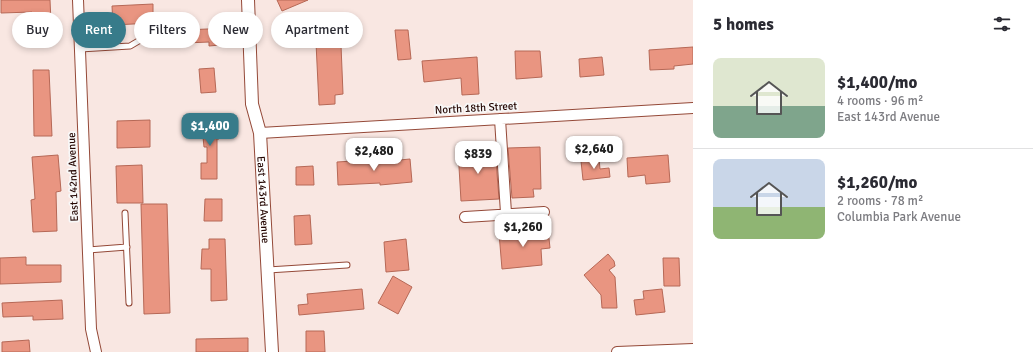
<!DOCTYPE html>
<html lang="en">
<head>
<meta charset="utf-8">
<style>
  :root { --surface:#fff; --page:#f2f2f3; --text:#2b2b33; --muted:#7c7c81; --line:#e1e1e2; --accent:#377b8a }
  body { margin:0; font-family:Signika,sans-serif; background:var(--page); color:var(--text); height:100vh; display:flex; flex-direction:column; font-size:15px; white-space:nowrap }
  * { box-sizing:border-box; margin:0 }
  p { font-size:13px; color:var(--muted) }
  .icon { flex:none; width:22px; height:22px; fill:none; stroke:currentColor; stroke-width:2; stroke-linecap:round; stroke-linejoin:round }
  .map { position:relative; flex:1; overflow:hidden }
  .drawer { display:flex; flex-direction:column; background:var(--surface); width:340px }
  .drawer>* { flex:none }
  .banner { position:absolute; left:12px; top:12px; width:380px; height:36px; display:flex; gap:8px }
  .price { position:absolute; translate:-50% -34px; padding:0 9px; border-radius:8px; background:#fff; color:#222; font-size:13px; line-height:26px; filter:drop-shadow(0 1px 2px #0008) }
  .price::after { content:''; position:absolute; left:50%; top:24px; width:12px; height:9px; margin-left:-6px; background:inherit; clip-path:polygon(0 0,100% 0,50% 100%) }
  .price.active { background:var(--accent); color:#fff }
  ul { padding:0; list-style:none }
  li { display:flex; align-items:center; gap:12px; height:100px; padding:0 20px }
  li+li { border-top:1px solid var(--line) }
  li span { display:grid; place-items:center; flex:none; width:112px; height:80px; border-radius:8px; color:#555 }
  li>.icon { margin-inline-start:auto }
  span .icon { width:48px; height:48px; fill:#fffc; stroke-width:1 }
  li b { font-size:17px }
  h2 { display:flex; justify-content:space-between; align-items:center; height:48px; padding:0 20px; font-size:17px }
  .pill { padding:0 14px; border-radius:18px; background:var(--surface); box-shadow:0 2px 6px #0003; font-size:14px; line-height:36px }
  .pill.active { background:var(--accent); color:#fff }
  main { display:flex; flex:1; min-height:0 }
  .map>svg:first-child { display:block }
</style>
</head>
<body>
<main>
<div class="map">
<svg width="693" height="352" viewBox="0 0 693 352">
  <rect width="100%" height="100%" fill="#f9e7e2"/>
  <path fill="#e99581" stroke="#b66856" d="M1 0H50L52 45 34 46 32 12 1 13Z
    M277 0H308L282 11Z
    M153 4V23L113 25 112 6Z
    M340 21 343 94 335 95V104L319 105 315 22Z
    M230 28 231 44 209 46V42L185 43V30Z
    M395 30H408L411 59 398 60Z
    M693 47V64L674 66V69L650 70 649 50Z
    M515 51H540L542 77 516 79Z
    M477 57 479 94 462 95 461 78 424 82 422 61Z
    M602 57 604 75 580 77 579 59Z
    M214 68 216 92 201 93 199 69Z
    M33 70H49L52 136H34Z
    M217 116 219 139H217V179H201V163H207V147H204L201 117Z
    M150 120V147L117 148V121Z
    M540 147 541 189H533L534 197 512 198 508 148Z
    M495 148 499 199 461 201 458 150Z
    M58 155 61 191 56 192 57 231 33 232 31 200 35 199 32 157Z
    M668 155 670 182 646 184 645 175 628 177 627 158Z
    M410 159 412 182 380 185V183L338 185 337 162 369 160V163Z
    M599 159 600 169 609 168 610 177 583 180 581 161Z
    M142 165 143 203H117L116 166Z
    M313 166 314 185H296V167Z
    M205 199H222V221H204Z
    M141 204H167L170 313 144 314Z
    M310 215 312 244 295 245 294 216Z
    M548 229 550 248 541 249 542 265 502 269 499 233Z
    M209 239H225L227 300 211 301V269H201L202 249H209Z
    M406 239 409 270 386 272 384 242Z
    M608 254 614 261 615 266 609 270 615 277 617 308H602L601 295 584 275Z
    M26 257V265H61V282L0 284V258Z
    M663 258H679L680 286H664Z
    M393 276 412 287 398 314 378 303Z
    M362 289 364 309 299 315 298 305 308 304 307 294Z
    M662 289 665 312 636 315 634 300 644 299 643 291Z
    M62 300 63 319 33 320V316L3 317 2 303Z
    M306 331H324L325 352H306Z
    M248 338V352H196V339Z
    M29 340 30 352H2V342Z"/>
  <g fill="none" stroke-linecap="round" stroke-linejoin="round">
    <defs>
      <path id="service" d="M80 49 130 46 147 36
        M125 213 129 303
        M88 250 127 247
        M268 270 347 265"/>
      <path id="minor" d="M78 0 91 329 96 352
        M500 119 506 213
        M260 133 693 108
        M465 217 544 212
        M617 352 693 349"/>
      <g id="tertiary">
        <path id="s1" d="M248 0 252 104 260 133 272 352"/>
      </g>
    </defs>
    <use href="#service" stroke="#944938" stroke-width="7"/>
    <use href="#minor" stroke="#944938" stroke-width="12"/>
    <use href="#tertiary" stroke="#944938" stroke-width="14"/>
    <use href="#service" stroke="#fff" stroke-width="5"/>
    <use href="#minor" stroke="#fff" stroke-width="10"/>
    <use href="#tertiary" stroke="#fff" stroke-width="12"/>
  </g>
  <g text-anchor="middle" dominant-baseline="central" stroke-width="3.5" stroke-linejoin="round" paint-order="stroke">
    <g font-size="11" fill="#250703" stroke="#f8f8f8">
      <text transform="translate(476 108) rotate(-3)">North 18th Street</text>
      <text transform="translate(73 177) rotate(-92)">East 142nd Avenue</text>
      <text stroke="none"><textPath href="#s1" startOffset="201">East 143rd Avenue</textPath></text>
    </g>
  </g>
</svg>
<b class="price active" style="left:210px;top:147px">$1,400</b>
<b class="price" style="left:594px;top:170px">$2,640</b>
<b class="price" style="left:374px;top:172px">$2,480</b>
<b class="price" style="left:478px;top:175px">$839</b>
<b class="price" style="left:523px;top:248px">$1,260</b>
<div class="banner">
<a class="pill">Buy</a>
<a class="pill active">Rent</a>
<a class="pill">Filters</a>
<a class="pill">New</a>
<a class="pill">Apartment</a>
</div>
</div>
<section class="drawer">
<h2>5 homes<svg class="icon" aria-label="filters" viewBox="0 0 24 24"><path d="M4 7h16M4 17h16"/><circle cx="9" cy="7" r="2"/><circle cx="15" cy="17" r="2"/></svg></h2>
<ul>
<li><span style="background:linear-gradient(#dfe7d0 60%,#7fa58c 0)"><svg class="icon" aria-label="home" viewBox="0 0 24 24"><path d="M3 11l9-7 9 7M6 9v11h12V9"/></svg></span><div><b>$1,400/mo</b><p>4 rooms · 96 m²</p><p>East 143rd Avenue</p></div></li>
<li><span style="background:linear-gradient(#c9d6e8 60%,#8fb573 0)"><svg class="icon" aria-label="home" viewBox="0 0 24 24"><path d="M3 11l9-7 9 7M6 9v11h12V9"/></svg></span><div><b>$1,260/mo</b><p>2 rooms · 78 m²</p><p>Columbia Park Avenue</p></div></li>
</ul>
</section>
</main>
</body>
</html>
